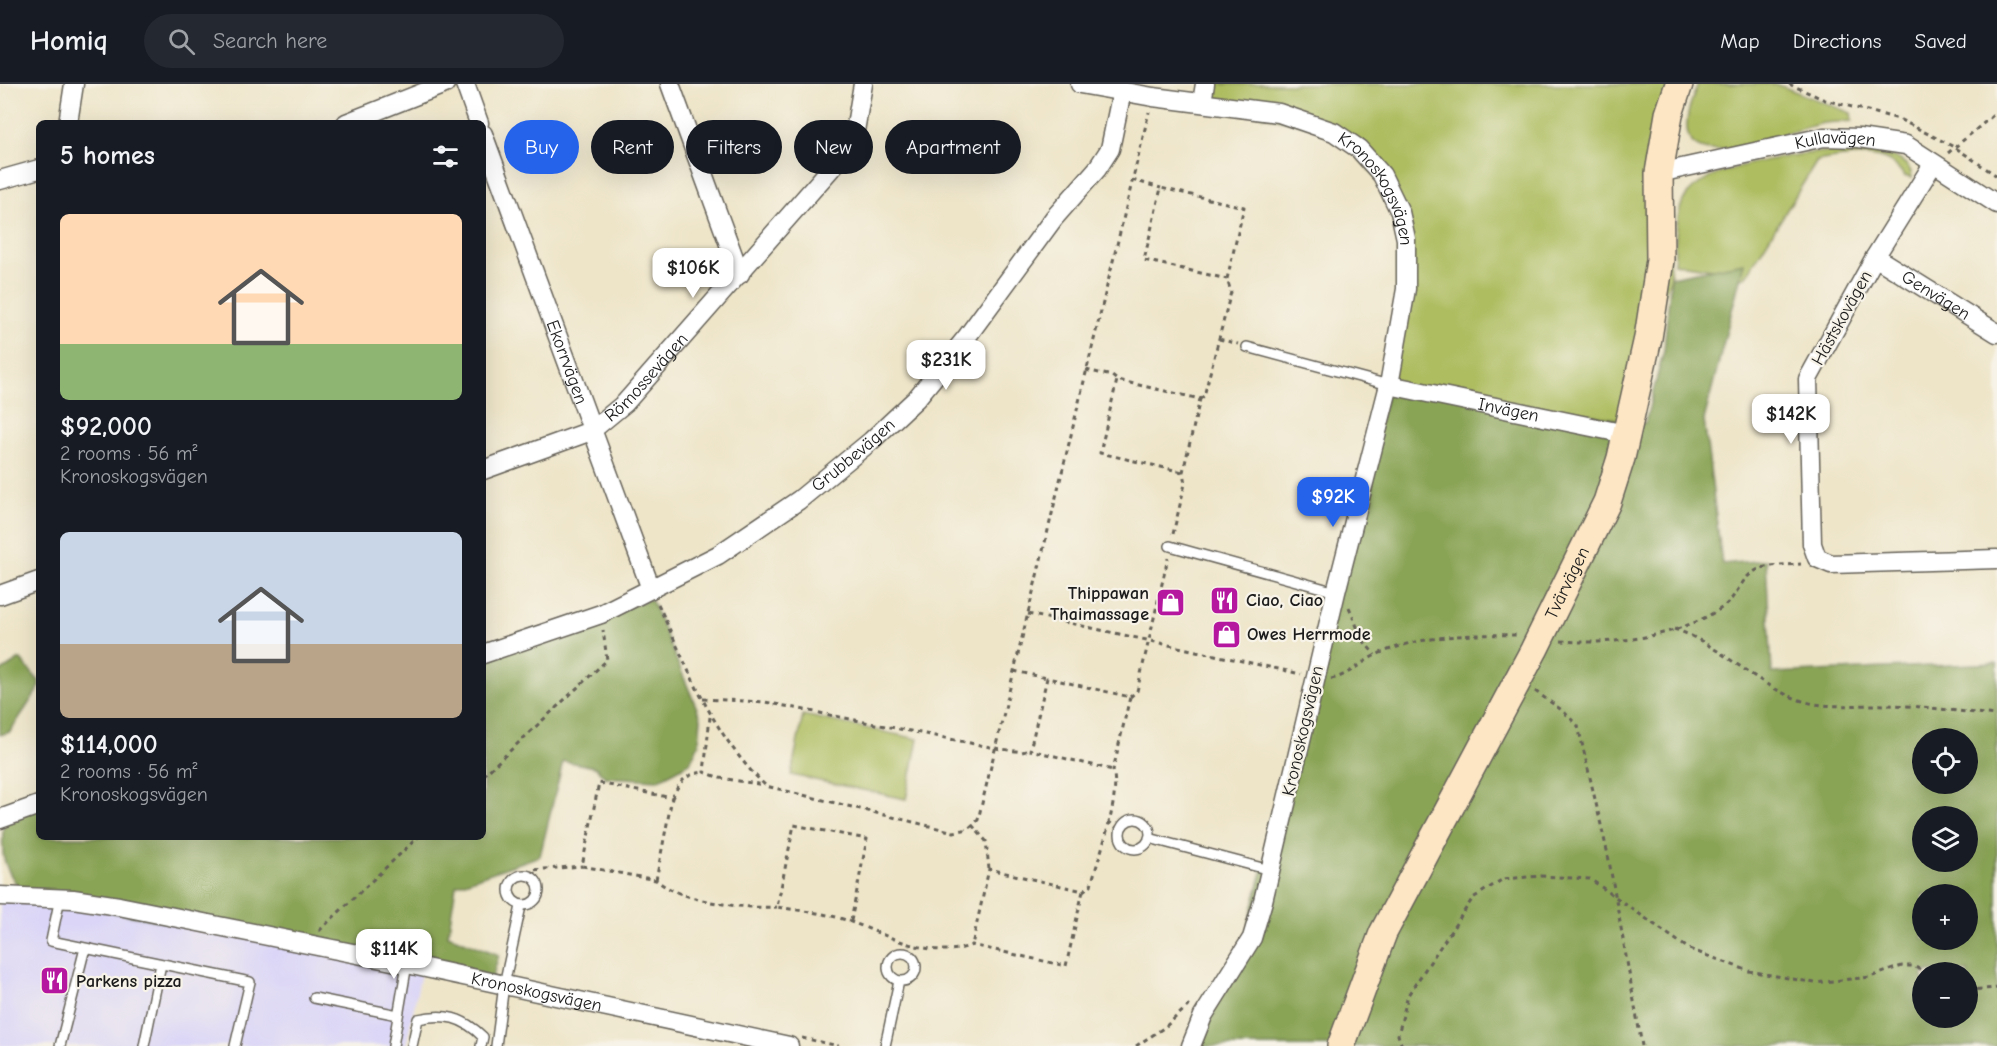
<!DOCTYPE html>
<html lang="en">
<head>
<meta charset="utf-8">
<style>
  :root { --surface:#171b24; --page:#242831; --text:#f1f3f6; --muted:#9ea1a6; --line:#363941; --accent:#2563eb }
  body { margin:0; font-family:"Comic Neue",sans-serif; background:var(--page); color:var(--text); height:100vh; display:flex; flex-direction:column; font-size:22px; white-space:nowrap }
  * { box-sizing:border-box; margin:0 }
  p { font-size:20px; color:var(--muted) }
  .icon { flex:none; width:33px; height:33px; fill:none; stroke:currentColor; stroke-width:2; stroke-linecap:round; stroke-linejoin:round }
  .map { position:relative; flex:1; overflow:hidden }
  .drawer { position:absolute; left:36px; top:36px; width:450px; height:720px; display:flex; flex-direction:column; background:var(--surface); border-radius:9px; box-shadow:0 6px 24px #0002 }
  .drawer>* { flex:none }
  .hud { position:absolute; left:504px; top:36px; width:570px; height:54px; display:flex; gap:12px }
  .tools { position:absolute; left:1912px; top:644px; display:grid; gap:12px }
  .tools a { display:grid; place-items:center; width:66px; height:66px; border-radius:50%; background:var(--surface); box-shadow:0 6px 24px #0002; font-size:30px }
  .price { position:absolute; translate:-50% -51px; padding:0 14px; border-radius:12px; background:#fff; color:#222; font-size:20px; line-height:39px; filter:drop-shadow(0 2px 3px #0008) }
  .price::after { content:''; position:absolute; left:50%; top:36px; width:18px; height:14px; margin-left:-9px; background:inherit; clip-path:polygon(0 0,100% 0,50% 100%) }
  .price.selected { background:var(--accent); color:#fff }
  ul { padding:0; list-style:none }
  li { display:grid; align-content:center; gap:12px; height:318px; padding:0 24px }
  li span { display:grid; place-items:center; height:186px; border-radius:9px; color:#555 }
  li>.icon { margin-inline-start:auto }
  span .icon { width:108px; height:108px; fill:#fffc; stroke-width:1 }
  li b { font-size:26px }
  h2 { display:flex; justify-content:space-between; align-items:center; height:72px; padding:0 24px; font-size:26px }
  .tag { padding:0 21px; border-radius:27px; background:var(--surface); box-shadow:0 6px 24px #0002; font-size:21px; line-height:54px }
  .tag.selected { background:var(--accent); color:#fff }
  header { display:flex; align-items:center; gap:36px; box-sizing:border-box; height:84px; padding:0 30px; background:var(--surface); border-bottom:2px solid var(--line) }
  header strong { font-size:28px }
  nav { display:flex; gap:33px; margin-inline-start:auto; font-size:21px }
  .search { width:420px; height:54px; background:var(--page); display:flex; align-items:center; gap:15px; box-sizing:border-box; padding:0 21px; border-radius:33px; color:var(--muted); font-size:22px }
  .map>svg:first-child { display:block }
</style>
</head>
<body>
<header>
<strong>Homiq</strong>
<div class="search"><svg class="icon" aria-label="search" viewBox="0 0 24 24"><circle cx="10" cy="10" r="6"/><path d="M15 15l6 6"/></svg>Search here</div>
<nav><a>Map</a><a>Directions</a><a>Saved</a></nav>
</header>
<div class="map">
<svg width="1997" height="962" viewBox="0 0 1997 962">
  <rect width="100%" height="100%" fill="#f7f3e8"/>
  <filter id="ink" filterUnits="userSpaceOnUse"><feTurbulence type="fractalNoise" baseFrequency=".0167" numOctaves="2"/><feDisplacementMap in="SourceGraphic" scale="12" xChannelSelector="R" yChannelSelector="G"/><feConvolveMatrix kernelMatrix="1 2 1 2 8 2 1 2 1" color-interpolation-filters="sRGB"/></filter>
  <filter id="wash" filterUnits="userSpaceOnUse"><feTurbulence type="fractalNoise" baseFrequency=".008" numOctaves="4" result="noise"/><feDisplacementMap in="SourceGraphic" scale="24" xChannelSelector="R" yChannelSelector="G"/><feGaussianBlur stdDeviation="1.35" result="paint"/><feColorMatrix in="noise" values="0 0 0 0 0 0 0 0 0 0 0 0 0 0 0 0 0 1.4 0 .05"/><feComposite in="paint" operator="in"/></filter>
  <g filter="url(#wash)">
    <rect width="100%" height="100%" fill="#eee5c9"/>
    <path fill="#dbd6f7" d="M0 812H25L422 884 406 962H0Z"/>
    <path fill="#aebd60" stroke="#656c3e" stroke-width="1.5" d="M1205 0H1679L1659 89 1671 193 1648 254 1626 350 1389 301 1406 205 1392 110 1334 48 1202 18Z
      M1698 0H1776L1851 29 1852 37C1843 38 1833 38 1824 39 1775 48 1649 114 1698 0Z
      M1858 66C1876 68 1911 71 1912 94L1904 92C1887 63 1845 72 1817 77L1746 192 1722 204 1712 185 1674 179C1676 160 1675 133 1684 115 1706 77 1817 67 1858 66Z
      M803 631 918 655 906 715 791 691Z"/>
    <path fill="#8aa456" stroke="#536039" stroke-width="1.5" fill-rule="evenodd" d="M1744 179 1704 336 1722 480 1766 476 1772 589 1997 579V962H1191L1238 880 1389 301 1645 339 1664 266 1671 193ZM1923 654H1968V699H1923ZM1923 732H1968V777H1923ZM1923 810H1968V855H1923ZM1923 888H1968V933H1923Z
      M651 515 701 634 699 659 690 679 658 696 605 693 595 683 563 677 540 772 456 801 448 851 499 871 491 898 25 812C2 782 0 773 4 734L39 722V753H483V573Z
      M20 575 39 597V604L10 648 0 651V588Z"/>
  </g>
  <g filter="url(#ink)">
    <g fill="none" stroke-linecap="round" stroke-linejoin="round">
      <defs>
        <path id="lane" d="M1247 263 1389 301
          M1170 462 1336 508
          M1120 750a15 15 0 1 1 30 0a15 15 0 1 1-30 0Z
          M1149 754 1270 786
          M509 806a15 15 0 1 1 30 0a15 15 0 1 1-30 0Z
          M60 814 51 857 250 898 235 962
          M888 883a14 14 0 1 1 28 0a14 14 0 1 1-28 0Z
          M314 914 398 931
          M60 962 85 864
          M144 962 161 880
          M393 962 407 880
          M412 962 418 935C445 929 463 933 483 953L481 962
          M496 962 504 901 521 822
          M885 962 899 897"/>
        <g id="street">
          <path d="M465 0 479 39"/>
          <path d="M670 0 740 190"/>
          <path id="s1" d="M1080 0 1153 13 1279 29 1334 48 1359 65 1382 91 1400 128 1406 155V205L1389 301 1336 508 1263 817 1252 854 1203 932 1191 962"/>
          <path d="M1202 18 1205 0"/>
          <path d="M68 39 74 0"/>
          <path d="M346 39 445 0"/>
          <path id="s2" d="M483 50 651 505"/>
          <path d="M1933 80 1875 173 1808 295 1812 460 1817 474 1831 480 1997 475"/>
          <path id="s3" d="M1659 89 1824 53 1859 54 1906 61 1997 120"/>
          <path d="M0 96 39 85"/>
          <path id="s4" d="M1875 173 1997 249"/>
          <path id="s5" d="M1389 301 1626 350"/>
          <path id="s6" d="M483 386 591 347 625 319 849 64 854 53 863 0"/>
          <path d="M0 511 39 497"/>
          <path id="s7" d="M483 570 601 530 718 471 799 416 871 357 916 315 966 254 1054 134 1097 85 1110 65 1122 7"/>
          <path d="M0 735 39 721"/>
          <path id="s8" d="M0 812 73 815 119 822 407 880 789 962"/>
        </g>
        <g id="secondary">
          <path id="s9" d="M1341 962 1383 849 1534 566 1607 418 1621 374 1648 254 1660 176 1659 89 1669 30 1679 0"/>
        </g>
      </defs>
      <use href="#lane" stroke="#666259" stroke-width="12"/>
      <use href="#street" stroke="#666259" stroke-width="21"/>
      <use href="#secondary" stroke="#666259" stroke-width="30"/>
      <path stroke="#666259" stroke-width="3" stroke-dasharray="4.5 4.5" stroke-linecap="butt" d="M1789 0 1825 16 1899 35 1956 64 1997 92
        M1948 69 1997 28
        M1132 96 1161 104
        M1219 255 1238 260
        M1086 286 1112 292 1117 296
        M1200 315 1204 312 1231 208 1227 195 1244 123 1161 104 1144 176 1227 195
        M1173 450 1185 400 1183 388 1200 315 1117 296 1100 369 1183 388
        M658 520C688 585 713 652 766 702L954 748 968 745 978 736 1149 28
        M1349 523 1362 555 1375 571
        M1028 530 1301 590
        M1674 545C1721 560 1757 604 1806 618 1831 625 1862 620 1888 621 1924 622 1961 628 1997 631
        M1561 557C1612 561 1675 554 1720 525 1730 519 1734 511 1741 501 1755 478 1777 482 1801 480
        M1014 587 1047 594
        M1331 595C1348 592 1361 578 1376 571 1421 551 1469 550 1517 551
        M1535 607 1563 627 1578 642 1608 771 1642 962
        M1130 613 1137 607 1168 474
        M703 615 765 618 995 664 1022 668 1030 666
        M710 633 704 688 720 694 764 701
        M483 692 607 576 603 546
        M672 714C681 696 684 691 704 688
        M1108 737 1119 746
        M972 741 986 757 989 785
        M528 791 533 786 582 782
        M656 796 672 714 599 699 582 782 656 796C682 818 744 825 777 823
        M1083 807 1091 801C1099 771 1121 715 1113 686L1130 613 1047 594 1030 666 1113 686
        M851 837 867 755 794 741 777 823C801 827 829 829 851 838 887 851 933 877 972 861L1066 882 1083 807 989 785 972 861
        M319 847 418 753
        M907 871 909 862
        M1968 906 1997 904
        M802 954 839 962
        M1136 962 1165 943 1189 921
        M1402 962 1398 951 1408 911 1473 814 1503 795 1541 792 1590 795 1689 865 1749 887 1815 899 1870 893 1902 882H1913L1925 888"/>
      <use href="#lane" stroke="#fff" stroke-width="9"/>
      <use href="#street" stroke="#fff" stroke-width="18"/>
      <use href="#secondary" stroke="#fce6c4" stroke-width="27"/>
    </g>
  </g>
  <defs>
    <symbol id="restaurant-square" viewBox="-11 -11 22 22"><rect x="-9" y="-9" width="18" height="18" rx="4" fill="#b5179e" stroke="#f7f3e8"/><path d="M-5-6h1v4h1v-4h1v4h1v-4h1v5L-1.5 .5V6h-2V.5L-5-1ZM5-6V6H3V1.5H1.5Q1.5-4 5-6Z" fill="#fff"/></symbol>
    <symbol id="shop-square" viewBox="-11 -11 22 22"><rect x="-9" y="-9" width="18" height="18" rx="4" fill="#b5179e" stroke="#f7f3e8"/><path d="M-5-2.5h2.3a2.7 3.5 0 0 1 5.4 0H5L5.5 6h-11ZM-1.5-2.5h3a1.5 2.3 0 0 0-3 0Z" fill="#fff"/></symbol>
  </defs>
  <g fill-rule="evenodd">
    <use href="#restaurant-square" x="1208" y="500" width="33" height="33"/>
    <use href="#shop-square" x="1154" y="502" width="33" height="33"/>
    <use href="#shop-square" x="1210" y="534" width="33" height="33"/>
    <use href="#restaurant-square" x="38" y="880" width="33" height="33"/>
  </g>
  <g text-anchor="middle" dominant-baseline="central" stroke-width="4.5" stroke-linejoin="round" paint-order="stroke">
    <g font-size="18" fill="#1c1c1c" stroke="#f7f3e8">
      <text stroke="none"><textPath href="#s3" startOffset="180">Kullavägen</textPath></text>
      <text stroke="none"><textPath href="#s1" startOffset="333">Kronoskogsvägen</textPath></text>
      <text stroke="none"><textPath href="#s4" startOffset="72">Genvägen</textPath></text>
      <text transform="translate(1842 234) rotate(-61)">Hästskovägen</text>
      <text stroke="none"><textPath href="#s2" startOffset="243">Ekorrvägen</textPath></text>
      <text stroke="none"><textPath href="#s6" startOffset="192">Römossevägen</textPath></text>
      <text stroke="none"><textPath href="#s5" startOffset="122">Invägen</textPath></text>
      <text stroke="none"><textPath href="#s7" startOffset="424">Grubbevägen</textPath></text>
      <text stroke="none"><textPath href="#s9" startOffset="516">Tvärvägen</textPath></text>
      <text transform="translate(1303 647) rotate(-77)">Kronoskogsvägen</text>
      <text stroke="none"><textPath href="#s8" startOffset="546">Kronoskogsvägen</textPath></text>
    </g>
    <g font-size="18" font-weight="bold" fill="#1c1c1c" stroke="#f7f3e8" text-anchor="start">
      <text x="1149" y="509" text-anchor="end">Thippawan<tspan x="1149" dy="21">Thaimassage</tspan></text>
      <text x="1246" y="516">Ciao, Ciao</text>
      <text x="1247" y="550">Owes Herrmode</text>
      <text x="76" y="897">Parkens pizza</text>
    </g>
  </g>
</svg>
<div class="tools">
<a><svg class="icon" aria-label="locate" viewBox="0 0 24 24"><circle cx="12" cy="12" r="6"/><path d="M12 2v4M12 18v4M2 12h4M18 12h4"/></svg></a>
<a><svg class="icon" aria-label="layers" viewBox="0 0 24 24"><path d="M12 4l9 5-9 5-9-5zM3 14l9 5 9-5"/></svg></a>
<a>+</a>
<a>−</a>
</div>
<b class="price" style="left:693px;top:215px">$106K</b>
<b class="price" style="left:946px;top:307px">$231K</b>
<b class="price" style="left:1791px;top:361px">$142K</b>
<b class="price selected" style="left:1333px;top:444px">$92K</b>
<b class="price" style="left:394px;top:896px">$114K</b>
<div class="hud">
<a class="tag selected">Buy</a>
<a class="tag">Rent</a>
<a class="tag">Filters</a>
<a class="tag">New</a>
<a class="tag">Apartment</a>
</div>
<section class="drawer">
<h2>5 homes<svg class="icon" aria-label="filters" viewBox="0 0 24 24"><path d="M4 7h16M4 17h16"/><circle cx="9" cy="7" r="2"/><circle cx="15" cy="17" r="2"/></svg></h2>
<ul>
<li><span style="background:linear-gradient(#ffd9b3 70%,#8fb573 0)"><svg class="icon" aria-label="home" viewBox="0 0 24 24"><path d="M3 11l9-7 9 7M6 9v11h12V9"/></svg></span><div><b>$92,000</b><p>2 rooms · 56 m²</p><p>Kronoskogsvägen</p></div></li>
<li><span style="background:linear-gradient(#c9d6e8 60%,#b9a48a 0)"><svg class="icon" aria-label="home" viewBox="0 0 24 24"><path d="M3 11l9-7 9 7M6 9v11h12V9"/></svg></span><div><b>$114,000</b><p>2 rooms · 56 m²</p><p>Kronoskogsvägen</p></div></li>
</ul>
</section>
</div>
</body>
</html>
